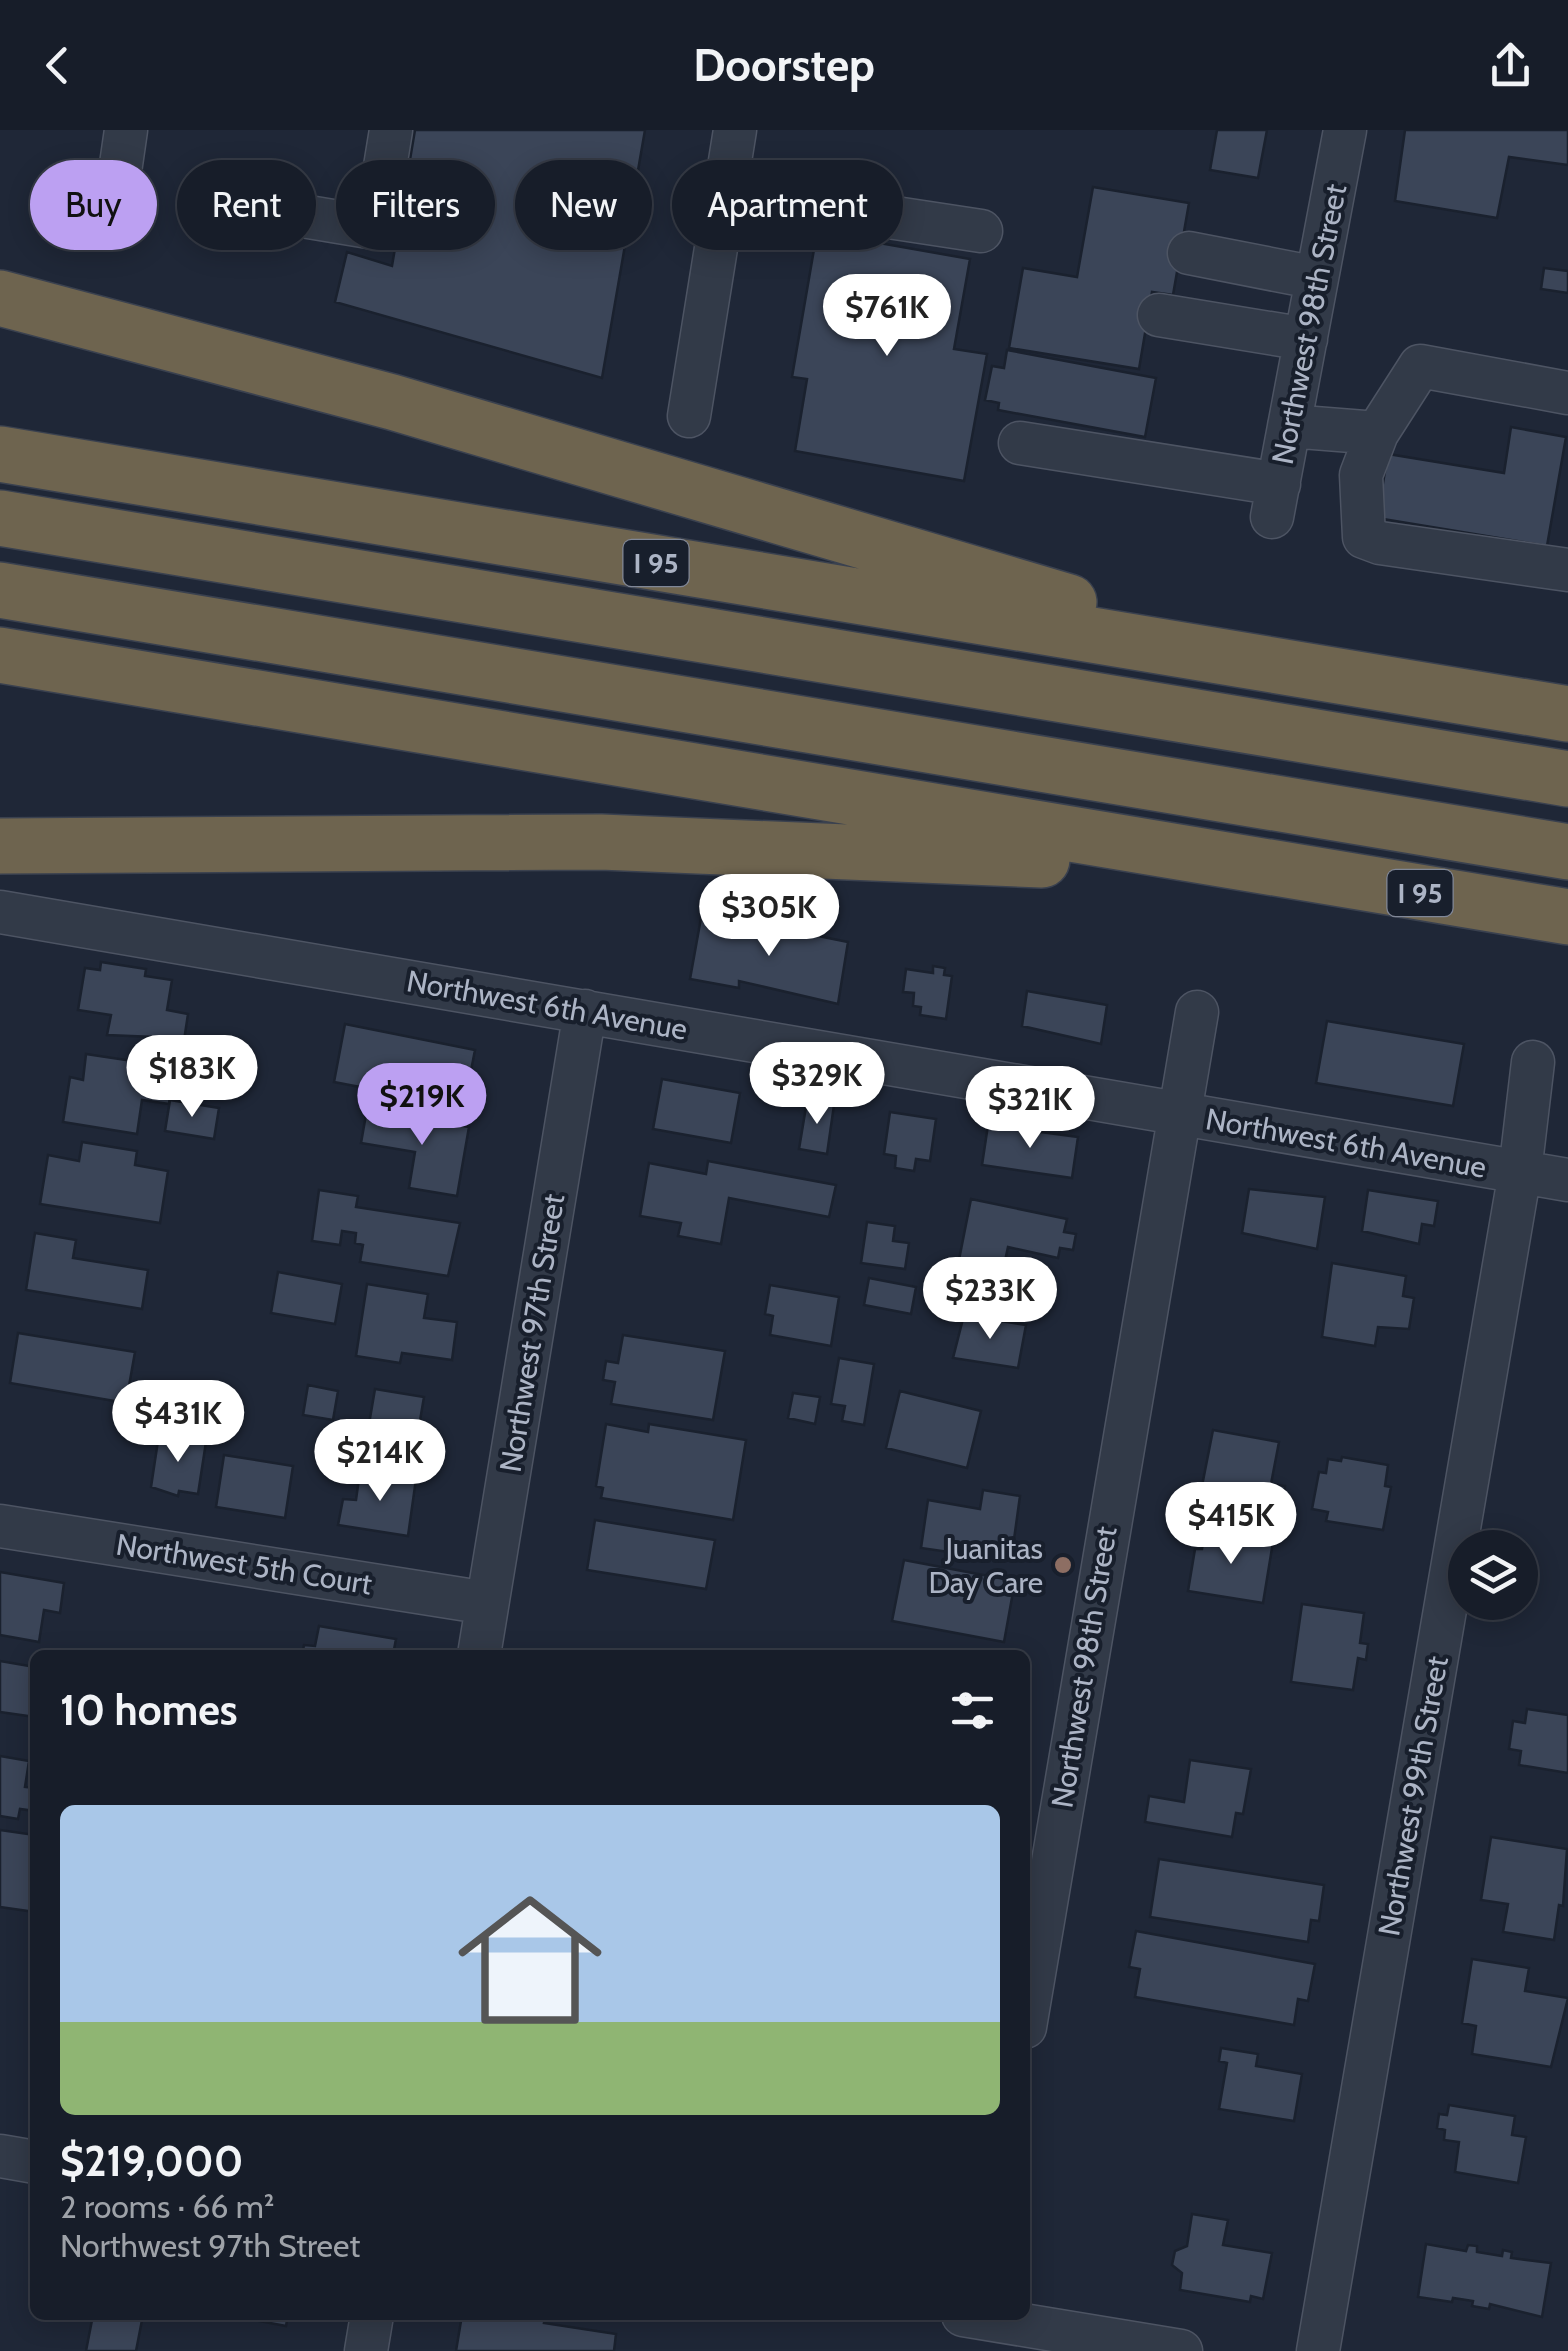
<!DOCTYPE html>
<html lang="en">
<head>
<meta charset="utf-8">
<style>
  :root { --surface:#171d29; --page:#242a35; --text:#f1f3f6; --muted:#9ea2a8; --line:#363b46; --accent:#bca0f2 }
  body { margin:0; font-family:Cabin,sans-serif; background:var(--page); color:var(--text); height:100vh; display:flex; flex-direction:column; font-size:38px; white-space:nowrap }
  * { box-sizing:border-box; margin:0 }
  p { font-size:32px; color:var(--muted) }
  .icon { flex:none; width:55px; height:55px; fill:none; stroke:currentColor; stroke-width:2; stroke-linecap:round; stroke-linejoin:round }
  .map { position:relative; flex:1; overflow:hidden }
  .sheet { position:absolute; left:30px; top:1520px; width:1000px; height:670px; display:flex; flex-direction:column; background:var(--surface); border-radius:15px; box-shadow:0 5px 25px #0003,0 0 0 2px var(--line) }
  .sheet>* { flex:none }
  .hud { position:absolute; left:30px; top:30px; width:1000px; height:90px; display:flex; gap:20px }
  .fabs { position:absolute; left:1448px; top:1400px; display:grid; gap:20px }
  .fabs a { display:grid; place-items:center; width:90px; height:90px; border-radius:50%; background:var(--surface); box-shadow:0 5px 25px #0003,0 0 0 2px var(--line); font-size:50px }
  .price { position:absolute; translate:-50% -85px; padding:0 22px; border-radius:35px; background:#fff; color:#222; font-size:32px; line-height:65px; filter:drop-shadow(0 2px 5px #0008) }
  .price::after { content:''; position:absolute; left:50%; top:60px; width:30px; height:22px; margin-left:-15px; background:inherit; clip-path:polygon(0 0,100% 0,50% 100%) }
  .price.active { background:var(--accent); color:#111 }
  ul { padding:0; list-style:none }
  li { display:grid; align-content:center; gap:20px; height:530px; padding:0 30px }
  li+li { border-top:2px solid var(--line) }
  li span { display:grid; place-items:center; height:310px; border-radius:15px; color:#555 }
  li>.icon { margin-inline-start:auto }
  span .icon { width:180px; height:180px; fill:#fffc; stroke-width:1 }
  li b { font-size:42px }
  h2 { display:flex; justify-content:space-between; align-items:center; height:120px; padding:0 30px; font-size:42px }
  .pill { padding:0 35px; border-radius:45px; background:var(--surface); box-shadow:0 5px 25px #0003,0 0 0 2px var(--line); font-size:35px; line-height:90px }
  .pill.active { background:var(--accent); color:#111 }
  header { display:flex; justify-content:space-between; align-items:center; height:130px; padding:0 30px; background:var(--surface); font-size:45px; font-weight:700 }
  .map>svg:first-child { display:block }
</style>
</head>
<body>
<header><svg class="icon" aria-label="back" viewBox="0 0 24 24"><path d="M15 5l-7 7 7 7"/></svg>Doorstep<svg class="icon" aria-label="share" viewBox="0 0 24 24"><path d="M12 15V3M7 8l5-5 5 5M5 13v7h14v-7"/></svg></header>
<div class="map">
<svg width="1568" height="2221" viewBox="0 0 1568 2221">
  <rect width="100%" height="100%" fill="#1f2737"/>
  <path fill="#3b4558" stroke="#1a212e" stroke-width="2.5" d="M415 0H645L602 248 335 172 347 122 392 136Z
    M1217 0H1267L1258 48 1210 40Z
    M1405 0H1568V35L1509 27 1497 88 1395 71Z
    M1093 57 1189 73 1173 165 1152 162 1139 239 1009 218 1023 138 1077 147Z
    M817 102 970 129 954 219 987 224 964 351 795 321 807 249 792 247Z
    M1544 138 1568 141V163L1541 159Z
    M1007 220 1156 248 1145 307 998 280 999 273 985 270 992 236 1004 238Z
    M1511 297 1566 307 1547 416 1377 388 1388 324 1504 343Z
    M701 788 753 796 754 793 848 812 838 874 739 851V858L690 849Z
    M101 832 146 839 145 846 172 850 167 880 188 884 182 924 152 919 154 907 107 905 111 885 78 880 85 838 100 840Z
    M933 836 945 838 944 845 952 846 946 889 920 885 921 877 913 876 914 863 903 862 906 839 933 843Z
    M1027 861 1107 875 1101 914 1022 896Z
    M1327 891 1464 914 1453 976 1316 953Z
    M345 894 475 920 464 977 334 952Z
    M86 924 166 936 165 943 173 944 169 974 142 970 137 1004 63 992 70 947 83 950Z
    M662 949 740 963 731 1013 653 999Z
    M170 970 219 978 214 1009 165 1001Z
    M807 971 834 975 827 1024 799 1019Z
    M367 979 469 997 457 1066 409 1058 415 1022 361 1013Z
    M890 982 936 989 930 1031 916 1029 914 1041 895 1038 896 1026 884 1024Z
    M988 995 1078 1007 1072 1048 982 1035Z
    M82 1012 137 1021 135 1035 168 1041 160 1093 40 1074 48 1025 79 1031Z
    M708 1031 836 1055 829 1087 729 1068 721 1114 678 1106 681 1093 640 1086 649 1033 706 1044Z
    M1249 1059 1325 1067 1317 1119 1242 1103Z
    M319 1060 358 1066 356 1077 460 1093 448 1146 360 1132 363 1115 355 1113 356 1103 342 1101 340 1115 312 1111Z
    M1368 1060 1438 1071 1434 1096 1422 1094 1419 1114 1362 1101Z
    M971 1069 1067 1089 1064 1102 1076 1104 1073 1120 1060 1118 1058 1128 1008 1117 1000 1154 956 1145Z
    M867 1092 895 1096 893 1111 909 1113 905 1139 861 1133Z
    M35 1103 76 1110 73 1128 148 1140 142 1179 26 1160Z
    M1332 1133 1406 1146 1403 1166 1414 1168 1409 1199 1378 1197 1375 1216 1322 1207Z
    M278 1142 342 1154 335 1194 271 1183Z
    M869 1148 916 1157 911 1184 864 1175Z
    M367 1154 428 1164 424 1188 457 1192 452 1230 402 1223 400 1233 356 1226Z
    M770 1155 839 1167 831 1216 770 1205 773 1186 765 1184Z
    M964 1185 1026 1195 1018 1238 953 1228Z
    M18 1203 135 1222 126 1273 10 1253Z
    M623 1205 725 1221 713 1290 611 1274 615 1252 603 1250 606 1231 618 1233Z
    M839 1228 874 1234 864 1295 842 1291 845 1276 831 1274Z
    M308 1255 338 1261 333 1290 303 1285Z
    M375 1259 424 1267 415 1320 423 1322 421 1334 352 1323 356 1298 368 1300Z
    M900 1261 981 1281 967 1338 886 1318Z
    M793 1263 820 1267 815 1294 788 1288Z
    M606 1294 648 1302 649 1294 746 1310 733 1390 601 1368 603 1358 596 1356Z
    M1213 1300 1279 1312 1271 1354 1285 1356 1282 1376 1201 1361Z
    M159 1304 206 1312 198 1364 179 1361 178 1366 151 1357Z
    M224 1325 293 1336 285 1388 216 1377Z
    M1342 1327 1388 1335 1385 1356 1391 1357 1383 1400 1326 1391 1328 1382 1312 1379 1319 1342 1326 1343 1328 1329 1341 1331Z
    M360 1341 416 1349 408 1406 338 1395 343 1369 356 1370Z
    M983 1360 1020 1366 1011 1431 921 1418 928 1370 980 1379Z
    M595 1390 715 1410 706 1459 587 1440Z
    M1205 1401 1273 1412 1263 1473 1188 1461 1195 1419H1202Z
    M904 1430 1015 1451 1004 1512 892 1491Z
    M0 1442 64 1453 60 1483 44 1480 39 1512 0 1505Z
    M1302 1474 1364 1483 1360 1513 1368 1514 1366 1530 1358 1528 1353 1560 1291 1552Z
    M319 1496 396 1509 393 1525H302L304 1515 315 1516Z
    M0 1531 35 1537V1587L0 1582Z
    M1527 1579 1568 1585V1643L1519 1635 1521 1621 1509 1619 1513 1591 1525 1593Z
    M0 1626 29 1631 25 1657 35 1658V1681L20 1679 18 1689 0 1686Z
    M1190 1630 1251 1639 1243 1684 1236 1683 1232 1707 1145 1692 1149 1666 1184 1672Z
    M0 1700 35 1705V1782L0 1777Z
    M1491 1707 1567 1719 1563 1776 1559 1775 1554 1810 1503 1802 1508 1774 1481 1770Z
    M1159 1729 1324 1755 1319 1791 1311 1790 1308 1812 1150 1787Z
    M1136 1801 1315 1834 1308 1871 1298 1869 1294 1895 1135 1867 1140 1839 1129 1837Z
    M1472 1829 1529 1838 1525 1861 1568 1868 1551 1937 1472 1924 1476 1896 1462 1893Z
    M1221 1918 1258 1924 1256 1936 1302 1944 1294 1991 1219 1979 1227 1933 1219 1931Z
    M1449 1975 1515 1986 1512 2005 1526 2007 1518 2053 1455 2042 1459 2012 1444 2010 1445 2000 1437 1998 1439 1984 1447 1985Z
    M1192 2084 1228 2090 1223 2115 1272 2123 1263 2169 1251 2166 1250 2172 1180 2160 1182 2143 1172 2135 1175 2121 1187 2116Z
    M1426 2114 1466 2121 1468 2115 1477 2116V2122L1502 2126 1503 2120 1512 2122 1511 2128 1551 2133 1542 2187 1490 2174 1489 2179 1472 2176 1473 2171 1453 2168 1452 2172 1418 2167Z
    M93 2185H143L136 2221H86Z
    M227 2185H288L286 2196Z
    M462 2185H526L545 2188 544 2193 616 2204 614 2221H456Z"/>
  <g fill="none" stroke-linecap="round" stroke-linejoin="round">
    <defs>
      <path id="minor" d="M725 62 981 101
        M205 70 375 98 391 0
        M114 83 126 0
        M1189 123 1317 148
        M1159 185 1306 209
        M689 286 735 0
        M1289 296 1377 303 1420 236 1568 263
        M1377 303 1361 345 1364 407 1380 413 1568 440
        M1020 313 1279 354
        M1272 387 1345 0
        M0 782 1568 1050
        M0 1396 487 1473
        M479 1525 585 881
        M1025 1897 1197 882
        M0 2026 35 2032
        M963 2185 1181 2221
        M366 2221 372 2185
        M1318 2221 1520 1042 1533 932"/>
      <path id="highway" d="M0 168 392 272 1069 472
        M0 324 1568 584
        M0 388 1568 649
        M0 460 1568 722
        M0 525 1568 787
        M0 716 601 712 1042 730"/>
    </defs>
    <use href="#minor" stroke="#4d5463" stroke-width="45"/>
    <use href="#highway" stroke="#3a414f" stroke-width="58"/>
    <use href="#minor" stroke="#323a48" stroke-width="42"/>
    <use href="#highway" stroke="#6e644f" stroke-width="55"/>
  </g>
  <circle fill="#8d6e63" stroke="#181f2c" stroke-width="4" cx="1063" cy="1435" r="10"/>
  <g text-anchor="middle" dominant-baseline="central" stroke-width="8" stroke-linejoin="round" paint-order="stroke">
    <g fill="#181f2c" stroke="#808797" stroke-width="2.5">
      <rect x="623.5" y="410" width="65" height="46" rx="8"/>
      <rect x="1387.5" y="740" width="65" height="46" rx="8"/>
    </g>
    <g font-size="28" font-weight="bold" fill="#acb4c5">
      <text x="656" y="433">I 95</text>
      <text x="1420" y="763">I 95</text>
    </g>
    <g font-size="30" fill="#acb4c5" stroke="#181f2c">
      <text transform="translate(1309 194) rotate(-79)">Northwest 98th Street</text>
      <text transform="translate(547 875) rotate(10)">Northwest 6th Avenue</text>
      <text transform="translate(1346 1013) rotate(10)">Northwest 6th Avenue</text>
      <text transform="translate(532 1203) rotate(-81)">Northwest 97th Street</text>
      <text transform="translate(244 1434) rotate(9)">Northwest 5th Court</text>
      <text transform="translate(1084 1537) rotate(-81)">Northwest 98th Street</text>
      <text transform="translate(1413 1666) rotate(-80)">Northwest 99th Street</text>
    </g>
    <g font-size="30" fill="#acb4c5" stroke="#181f2c" text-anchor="end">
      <text x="1043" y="1418">Juanitas<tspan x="1043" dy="34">Day Care</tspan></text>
    </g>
  </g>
</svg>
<div class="fabs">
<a><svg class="icon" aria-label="layers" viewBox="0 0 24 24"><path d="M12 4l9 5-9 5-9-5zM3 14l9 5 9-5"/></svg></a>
</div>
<b class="price" style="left:887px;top:229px">$761K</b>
<b class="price" style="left:769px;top:829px">$305K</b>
<b class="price" style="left:192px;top:990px">$183K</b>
<b class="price" style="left:817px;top:997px">$329K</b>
<b class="price active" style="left:422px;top:1018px">$219K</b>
<b class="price" style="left:1030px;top:1021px">$321K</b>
<b class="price" style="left:990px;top:1212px">$233K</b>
<b class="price" style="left:178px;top:1335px">$431K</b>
<b class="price" style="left:380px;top:1374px">$214K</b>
<b class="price" style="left:1231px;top:1437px">$415K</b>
<div class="hud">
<a class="pill active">Buy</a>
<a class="pill">Rent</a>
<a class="pill">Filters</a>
<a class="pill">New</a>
<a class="pill">Apartment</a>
</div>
<section class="sheet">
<h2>10 homes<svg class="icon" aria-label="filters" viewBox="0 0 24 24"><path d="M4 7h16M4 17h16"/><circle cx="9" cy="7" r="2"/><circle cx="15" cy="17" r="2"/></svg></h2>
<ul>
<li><span style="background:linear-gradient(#a9c7e8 70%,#8fb573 0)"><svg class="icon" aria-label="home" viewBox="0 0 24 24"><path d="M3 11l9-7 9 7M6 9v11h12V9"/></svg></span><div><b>$219,000</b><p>2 rooms · 66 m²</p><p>Northwest 97th Street</p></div></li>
</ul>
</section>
</div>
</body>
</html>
